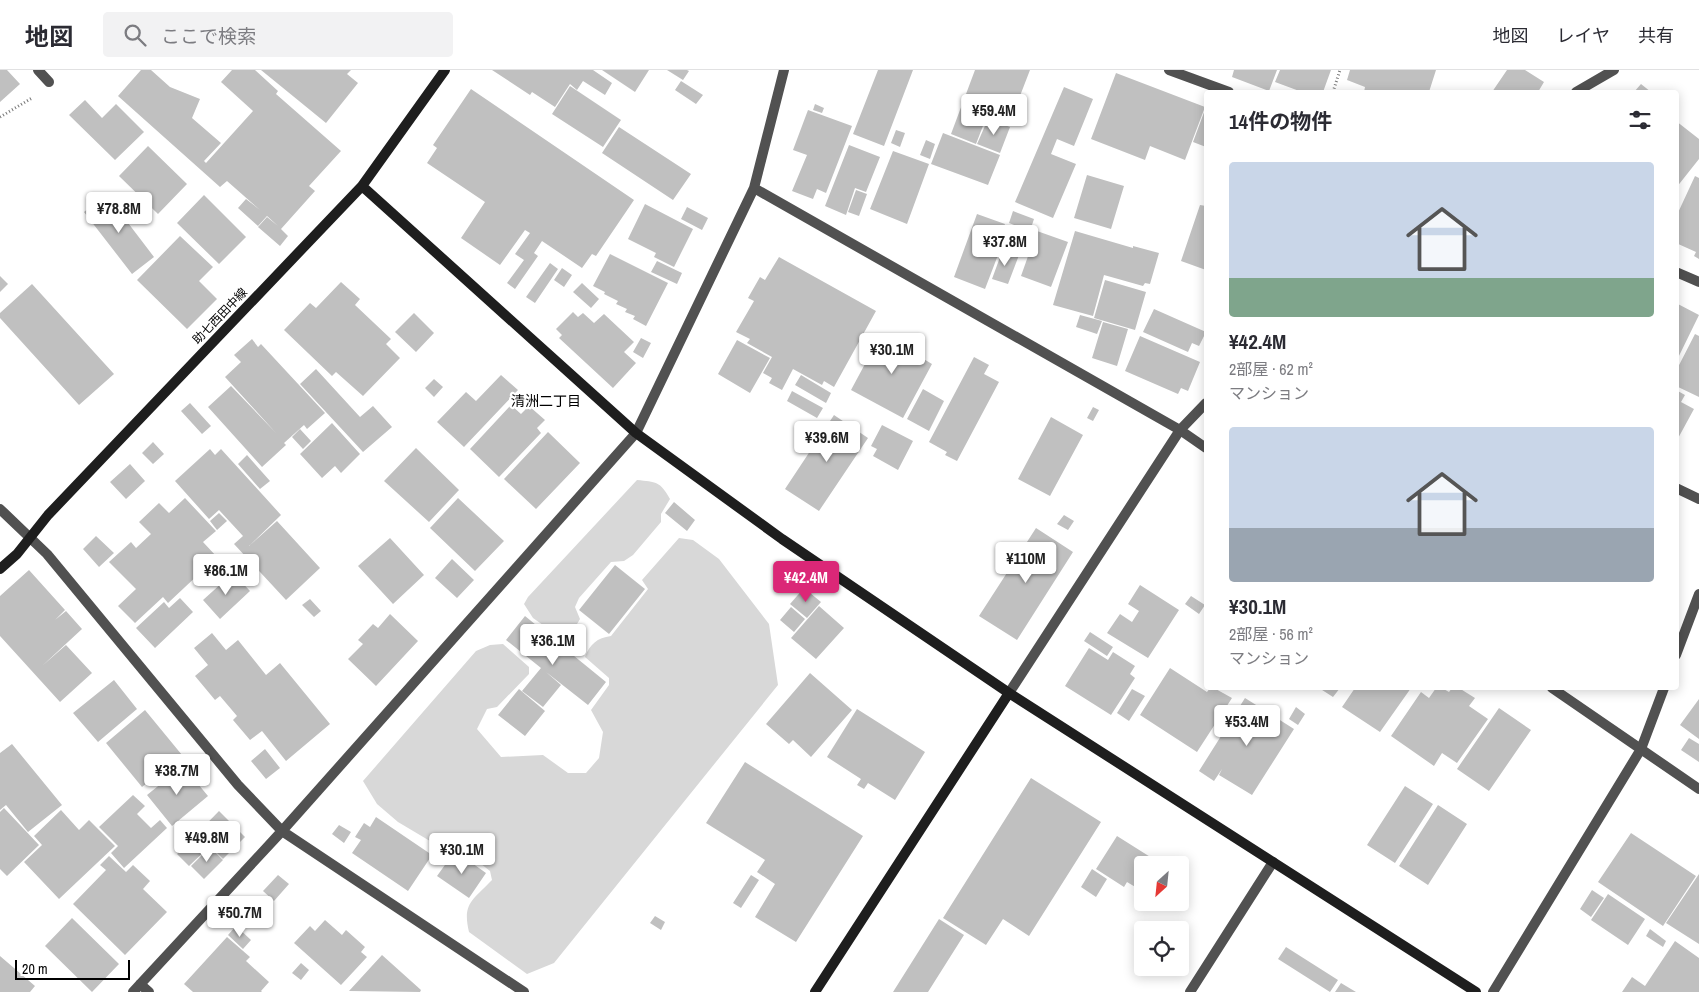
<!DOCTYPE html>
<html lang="ja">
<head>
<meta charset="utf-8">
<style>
  :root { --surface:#fff; --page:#f2f2f3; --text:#2b2b33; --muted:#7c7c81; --line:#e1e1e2; --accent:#db2777 }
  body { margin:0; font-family:"Archivo Narrow","Noto Sans JP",sans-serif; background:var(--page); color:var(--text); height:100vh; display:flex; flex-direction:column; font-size:19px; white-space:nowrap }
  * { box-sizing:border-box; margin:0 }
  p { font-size:16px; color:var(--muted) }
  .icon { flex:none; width:28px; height:28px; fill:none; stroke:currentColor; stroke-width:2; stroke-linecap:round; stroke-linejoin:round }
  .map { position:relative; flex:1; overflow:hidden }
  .panel { position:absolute; left:1204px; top:20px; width:475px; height:600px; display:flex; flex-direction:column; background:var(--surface); border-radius:5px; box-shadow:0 2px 12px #0003 }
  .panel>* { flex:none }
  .needle { width:32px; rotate:207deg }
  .tools { position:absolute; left:1134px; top:786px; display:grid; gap:10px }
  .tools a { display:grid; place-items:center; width:55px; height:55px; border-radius:5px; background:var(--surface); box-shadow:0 2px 12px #0003; font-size:25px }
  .scale { position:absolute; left:15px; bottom:12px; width:115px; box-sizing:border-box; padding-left:5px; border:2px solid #000; border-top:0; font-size:14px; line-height:18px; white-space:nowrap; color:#000; -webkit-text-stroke:4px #fff; paint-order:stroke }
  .price { position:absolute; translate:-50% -42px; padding:0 11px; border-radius:5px; background:#fff; color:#222; font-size:16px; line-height:32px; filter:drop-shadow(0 1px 2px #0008) }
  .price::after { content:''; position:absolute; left:50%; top:30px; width:15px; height:11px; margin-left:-8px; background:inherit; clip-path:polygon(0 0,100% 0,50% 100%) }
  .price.on { background:var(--accent); color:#fff }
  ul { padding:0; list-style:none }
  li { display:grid; align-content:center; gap:10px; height:265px; padding:0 25px }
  li span { display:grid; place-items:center; height:155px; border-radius:5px; color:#555 }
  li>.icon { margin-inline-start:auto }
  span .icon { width:90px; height:90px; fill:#fffc; stroke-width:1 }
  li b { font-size:21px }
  h2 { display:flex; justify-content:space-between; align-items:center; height:60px; padding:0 25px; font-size:21px }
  header { display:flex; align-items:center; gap:30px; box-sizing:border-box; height:70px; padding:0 25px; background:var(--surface); border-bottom:1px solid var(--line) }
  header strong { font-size:24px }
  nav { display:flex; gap:28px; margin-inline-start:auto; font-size:18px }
  .search { width:350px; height:45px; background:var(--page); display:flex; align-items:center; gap:12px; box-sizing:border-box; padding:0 18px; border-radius:5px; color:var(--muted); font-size:19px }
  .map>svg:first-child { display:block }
</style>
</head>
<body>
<header>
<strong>地図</strong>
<div class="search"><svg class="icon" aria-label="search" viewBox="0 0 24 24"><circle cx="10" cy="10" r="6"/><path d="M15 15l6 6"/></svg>ここで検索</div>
<nav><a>地図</a><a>レイヤ</a><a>共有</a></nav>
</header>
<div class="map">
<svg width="1699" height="922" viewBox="0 0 1699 922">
  <rect width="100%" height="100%" fill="#fff"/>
  <path fill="#d8d8d8" d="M637 410C656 412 660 411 670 429L661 444V452L633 485 624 491 611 492 579 528 575 537 580 549 571 564 563 569 533 548 524 534 528 527Z
    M679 468 693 470 719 489 769 554 778 615 554 893 527 904 469 862C462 833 473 830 492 810L490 801 462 779 440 777 398 752 377 734 363 711 476 581 490 575 503 574 529 597V604L497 637 487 639 477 659 501 687 543 685 568 703H586L599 688 603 662 591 640 609 615V608L585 587C590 574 597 568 611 566L648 519 642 510Z"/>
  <path fill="#c0c0c0" d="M0 0H7L20 14 0 32Z
    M141 0H151L170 17 200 29 192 48 221 73 204 91 206 93 253 41 221 12 232 0H255L278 21 276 24 341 81 309 116 315 121 281 159 288 166 280 176 258 157 267 147 278 156 267 146 258 156 238 138 246 129 260 140 227 111 220 117 118 26Z
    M261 0H351L347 4 358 13 326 53Z
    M492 0H593L612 13 605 25 583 11 577 20 570 14 555 37 532 22 530 25Z
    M602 0H649L635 22Z
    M667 0H687L689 1 683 10Z
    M878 0H913L884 76 853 64Z
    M975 0H1030L1013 44 991 35 976 74 951 64Z
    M1234 0H1277L1269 21 1232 7Z
    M1280 0H1331L1323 22H1302L1275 12Z
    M1350 0H1436L1429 22H1364L1365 17 1347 10Z
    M1507 0H1525L1544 12 1538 22H1492Z
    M1116 3 1205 37 1185 90 1150 76 1145 90 1091 69Z
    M681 11 703 25 696 34 675 20Z
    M1641 14 1651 22H1634Z
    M570 16 621 50 603 77 552 44Z
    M1064 17 1093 29 1074 76 1057 69 1051 84 1076 94 1053 148 1015 132Z
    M471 19 634 130 596 186 592 184 582 198 542 171 534 183 538 186 515 219 507 213 524 190 515 184 530 163 525 160 500 195 461 168 485 132 427 93 437 78 433 75Z
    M85 30 102 48 116 34 144 62 115 90 69 45Z
    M815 34 824 38 822 43 813 40Z
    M1206 37V77L1193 72Z
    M808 40 852 56 826 123 817 119 813 129 792 121 807 85 793 80Z
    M988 49 1010 57 1000 83 977 74Z
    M1676 51 1699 69V89L1676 118Z
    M619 57 691 104 673 130 602 83Z
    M896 60 905 63 900 77 891 73Z
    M943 63 1000 85 988 115 931 94Z
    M926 70 935 74 930 89 920 85Z
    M849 75 880 87 866 122 855 118 846 145 825 136Z
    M148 76 187 114 158 144 119 106Z
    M893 81 929 94 907 154 870 139Z
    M1087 105 1124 116 1111 159 1074 148Z
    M1695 106 1699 108V189L1694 186 1696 182 1676 173V147Z
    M856 120 867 124 859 146 848 142Z
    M106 124 154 187 132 204 84 142Z
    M204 125 246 167 219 194 177 153Z
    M645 134 693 159 674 197 654 187 656 183 628 169Z
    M1200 135 1206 136V200L1181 191Z
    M687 137 708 148 702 160 681 149Z
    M1013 141 1034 149 1030 161 1009 153Z
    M977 144 1005 154 994 184 998 185 985 219 954 207Z
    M1037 161 1068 172 1051 217 1021 206Z
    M1075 161 1133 178V176L1159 183 1150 214 1145 213 1143 216 1104 205 1093 246 1053 235Z
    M180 166 213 197 199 211 217 229 187 259 137 210Z
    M1003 179 1019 185 1008 214 992 209Z
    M610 184 668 213 646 256 633 249 635 246 625 242 627 239 616 234 618 231 604 224 605 222 593 216Z
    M779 187 876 241 834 317 824 311 822 315 793 299 782 320 769 313 772 308 763 303 772 287 747 273 750 269 736 262 754 231 748 228 760 207 765 210Z
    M657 191 682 203 677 214 651 202Z
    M550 193 558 199 535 233 526 227Z
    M562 198 572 205 564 217 554 210Z
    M0 206 8 214 0 222Z
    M1105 210 1146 222 1135 260 1094 248Z
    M341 212 360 229 355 235 391 269 386 274 400 288 363 326 336 302 332 306 284 260 310 233 316 238Z
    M582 213 599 229 591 238 573 222Z
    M32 214 114 304 79 335 0 248V243Z
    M1676 233 1699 245 1676 292Z
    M1154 239 1206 262 1199 276 1192 273 1188 282 1143 262Z
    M573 242 578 247 583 243 594 253 604 244 634 272 624 282 636 293 613 318 559 268 562 265 556 259Z
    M414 243 434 263 416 282 395 262Z
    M1080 245 1102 251 1097 264 1076 257Z
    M1103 252 1128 259 1117 296 1092 288Z
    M1695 264 1699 266V327L1676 316V301Z
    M880 266 891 271 893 266 925 283 922 288 932 294 903 348 851 320Z
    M1140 266 1200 292 1188 321 1181 318 1178 324 1125 301Z
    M641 268 651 273 643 288 633 282Z
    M252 269 258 277 261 274 325 343 307 359 304 355 284 373 286 375 262 397 208 337 231 316 276 363 225 307 241 292 234 285Z
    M737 270 770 288 750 323 718 304Z
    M974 287 989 295 984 304 999 312 957 391 945 385 947 382 929 372Z
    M316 299 360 347 373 336 392 357 363 382 300 314Z
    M501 305 518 320 464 377 437 352 466 322 476 331Z
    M801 305 831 323 826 333 795 315Z
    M434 309 443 317 434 327 425 318Z
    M923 319 944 331 929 361 907 349Z
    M1676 320 1685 325 1681 332 1694 339 1676 372Z
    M792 321 823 338 817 348 787 331Z
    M190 333 211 356 202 364 181 341Z
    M511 335 521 344 529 336 545 350 537 358 541 363 499 407 470 379Z
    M1093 337 1099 340 1093 351 1087 348Z
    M834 345 868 368 819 441 785 419Z
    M1051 347 1083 365 1050 426 1018 409Z
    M332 353 360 384 341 403 335 396 322 408 300 384Z
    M882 355 913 371 898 400 873 386 877 379 871 376Z
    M300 359 311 371 303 379 292 367Z
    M548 362 580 393 536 439 504 409Z
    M153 372 164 384 153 394 142 383Z
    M416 378 459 420 429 452 384 411Z
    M210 379 215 385 221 379 281 445 249 476 277 451 320 498 286 530 234 474 243 466 219 440 209 449 175 411Z
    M247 385 270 411 260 419 238 394Z
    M130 394 145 411 126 429 110 412Z
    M185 428 216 461 203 472 217 487 168 533 163 527 135 553 118 536 136 519 109 492 131 472 136 478 151 464 139 452 159 433 169 443Z
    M458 428 504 471 475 501 430 458Z
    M674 432 695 450 687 461 665 443Z
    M219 443 227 451 217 460 210 451Z
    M1064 445 1074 451 1068 460 1057 454Z
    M1036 458 1073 482 1017 570 979 546Z
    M96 466 114 483 99 497 83 479Z
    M390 468 424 505 393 534 358 496Z
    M452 489 474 510 457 528 435 508Z
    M615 495 645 519 609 564 579 540Z
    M29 500 65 540 55 550 66 541 82 559 42 596 66 575 92 603 60 632 0 566V526Z
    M233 503 250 521 220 549 203 530Z
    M1140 515 1179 540 1148 588 1107 563 1120 544 1132 552 1139 541 1128 534Z
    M804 518 821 532 807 548 790 534Z
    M1191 526 1205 535 1199 544 1185 534Z
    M180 528 193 542 155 578 136 558 164 532 169 538Z
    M310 529 321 541 314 547 302 535Z
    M819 536 844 558 816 589 791 568Z
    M791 537 805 549 794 562 780 550Z
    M390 544 418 571 376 616 348 589 363 574 358 570 373 554 378 558Z
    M525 546 606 612 588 635 546 602 561 615 543 637 522 621 541 598 506 570Z
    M1090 562 1113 577 1107 586 1084 571Z
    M212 563 226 580 238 570 266 605 280 593 330 654 286 691 262 661 250 670 233 650 237 646 220 626 215 630 195 606 208 595 194 578Z
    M1089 578 1108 590 1113 582 1135 596 1130 604 1135 608 1111 645 1065 616Z
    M1170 598 1207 622 1210 618H1214L1232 628 1197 682 1140 645Z
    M810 603 852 640 811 687 793 670 789 674 766 654Z
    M114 610 137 639 98 672 73 643Z
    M1319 618H1340L1333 627Z
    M1355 618H1411L1380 662 1342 637Z
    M1436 618H1442L1449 622 1452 618H1459L1475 628 1469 636 1488 649 1457 693 1442 683 1434 696 1391 666 1421 622 1429 628Z
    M519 619 545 641 525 666 498 645Z
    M1132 619 1145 626 1129 651 1117 643Z
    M1245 628 1294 659 1252 725 1219 705 1222 699 1214 711 1199 701Z
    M1699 629V669L1680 655Z
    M1296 637 1305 644 1298 655 1289 649Z
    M1499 638 1531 660 1489 721 1457 699Z
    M857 639 925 682 895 730 868 713 864 719 857 715 861 709 827 687Z
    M145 640 182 685 142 717 106 673Z
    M1689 668 1699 674V692L1681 680Z
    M12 674 62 735 28 762 6 735 0 740V683Z
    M265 679 280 698 266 709 251 691Z
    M745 692 863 766 796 872 755 847 775 814 757 802 765 790 706 753Z
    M183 696 208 726 172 756 147 725Z
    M1031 708 1101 752 1029 866 1003 849 986 875 943 848Z
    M1405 716 1433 734 1395 793 1367 775Z
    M133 725 145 736 137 744 151 758 160 750 167 758 124 798 111 783 118 776 99 757Z
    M1438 735 1467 754 1428 815 1399 796Z
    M4 738 39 775 7 806 0 799V742Z
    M61 740 79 760 89 750 115 776 59 829 24 792 42 775 34 766Z
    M219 741 245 767 223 789 210 776 189 796 177 784Z
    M376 747 432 785 408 821 352 783 361 770 355 767 364 753 370 757Z
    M339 755 351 762 344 773 332 764Z
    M1631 763 1696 806 1663 856 1598 812Z
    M1117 766 1163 795H1142V821L1127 812 1124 817 1096 799Z
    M210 777 223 790 204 809 191 796Z
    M455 781 486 803 469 828 437 806Z
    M109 786 126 802 133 795 150 811 143 819 167 842 125 885 73 834 106 800 100 795Z
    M1092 799 1107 809 1096 827 1081 817Z
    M1699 804V874L1666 853Z
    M278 805 289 814 274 831 263 821Z
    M751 805 759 810 741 838 733 833Z
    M1592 820 1604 828 1591 847 1580 839Z
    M1608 824 1645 849 1628 875 1591 850Z
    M655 846 665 852 661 860 650 853Z
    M72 848 119 894 92 922 45 876Z
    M939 849 964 865 928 922H893Z
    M325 850 342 865 346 860 365 877 361 882 367 887 341 915 294 873 310 856 315 861Z
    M236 856 251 870 243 879 228 865Z
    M1650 859 1666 871 1663 877 1646 866Z
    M227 867 250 887 246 891 269 912 261 921 262 922H193L184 914Z
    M1675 871 1699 888V922H1622L1632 907 1645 916Z
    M1286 877 1338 910 1330 922 1278 889Z
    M382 885 421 920 420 922 349 921Z
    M0 886 35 916 30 922H0Z
    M301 893 309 900 301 910 292 903Z
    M1341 913 1356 922H1335Z"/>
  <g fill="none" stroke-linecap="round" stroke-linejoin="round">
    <path stroke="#737373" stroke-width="3" stroke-dasharray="1 2.5" stroke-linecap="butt" d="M1333 22 1340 0
      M0 47 32 28"/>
    <path stroke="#515151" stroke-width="10" d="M1190 922 1273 792"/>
    <path stroke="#515151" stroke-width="10" d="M38 0 49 12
      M1169 0 1229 22
      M1576 22 1614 0
      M754 118 1180 360 1206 378
      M1676 202 1699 212
      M1676 418 1699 429
      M0 439 47 484 238 715 282 761 524 922
      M1676 585 1699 524
      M1552 618 1699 719
      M1009 623 1180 360 1206 333
      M140 914 149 922
      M133 922 282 761 636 363 754 118 784 0
      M1493 922 1641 679 1664 618"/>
    <path stroke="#1e1e1e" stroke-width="10" d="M362 116 636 363 782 469 1009 623 1476 922
      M0 499 17 484 48 445 362 116 445 0
      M815 922 1009 623"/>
  </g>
  <g text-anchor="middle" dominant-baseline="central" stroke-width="4.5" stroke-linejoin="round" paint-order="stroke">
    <g font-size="12" fill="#000" stroke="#fff">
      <text transform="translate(220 246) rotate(-46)">助七西田中線</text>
    </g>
    <g font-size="14" fill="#000" stroke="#fff">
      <text x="546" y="331">清洲二丁目</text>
    </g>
  </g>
</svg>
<div class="tools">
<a><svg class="needle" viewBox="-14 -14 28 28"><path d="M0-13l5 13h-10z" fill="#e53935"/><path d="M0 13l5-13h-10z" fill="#7c7c81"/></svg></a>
<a><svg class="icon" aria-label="locate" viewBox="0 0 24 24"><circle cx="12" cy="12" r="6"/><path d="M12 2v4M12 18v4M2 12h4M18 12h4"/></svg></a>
</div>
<div class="scale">20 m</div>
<b class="price" style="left:994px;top:66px">¥59.4M</b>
<b class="price" style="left:119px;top:164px">¥78.8M</b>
<b class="price" style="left:1005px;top:197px">¥37.8M</b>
<b class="price" style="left:892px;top:305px">¥30.1M</b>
<b class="price" style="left:827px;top:393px">¥39.6M</b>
<b class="price" style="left:1026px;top:514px">¥110M</b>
<b class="price" style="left:226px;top:526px">¥86.1M</b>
<b class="price on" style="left:806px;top:533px">¥42.4M</b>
<b class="price" style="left:553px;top:596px">¥36.1M</b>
<b class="price" style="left:1247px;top:677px">¥53.4M</b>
<b class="price" style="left:177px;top:726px">¥38.7M</b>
<b class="price" style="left:207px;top:793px">¥49.8M</b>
<b class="price" style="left:462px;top:805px">¥30.1M</b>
<b class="price" style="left:240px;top:868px">¥50.7M</b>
<section class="panel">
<h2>14件の物件<svg class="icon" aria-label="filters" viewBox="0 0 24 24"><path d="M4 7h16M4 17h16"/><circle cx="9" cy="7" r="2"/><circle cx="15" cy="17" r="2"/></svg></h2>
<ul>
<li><span style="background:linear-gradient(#c9d6e8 75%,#7fa58c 0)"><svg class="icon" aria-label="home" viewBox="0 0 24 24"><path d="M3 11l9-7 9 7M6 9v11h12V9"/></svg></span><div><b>¥42.4M</b><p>2部屋 · 62 m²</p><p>マンション</p></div></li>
<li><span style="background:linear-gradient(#c9d6e8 65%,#9aa5b1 0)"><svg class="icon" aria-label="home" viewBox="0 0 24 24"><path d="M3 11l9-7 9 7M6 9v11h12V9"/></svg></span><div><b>¥30.1M</b><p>2部屋 · 56 m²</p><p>マンション</p></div></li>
</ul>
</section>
</div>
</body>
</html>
